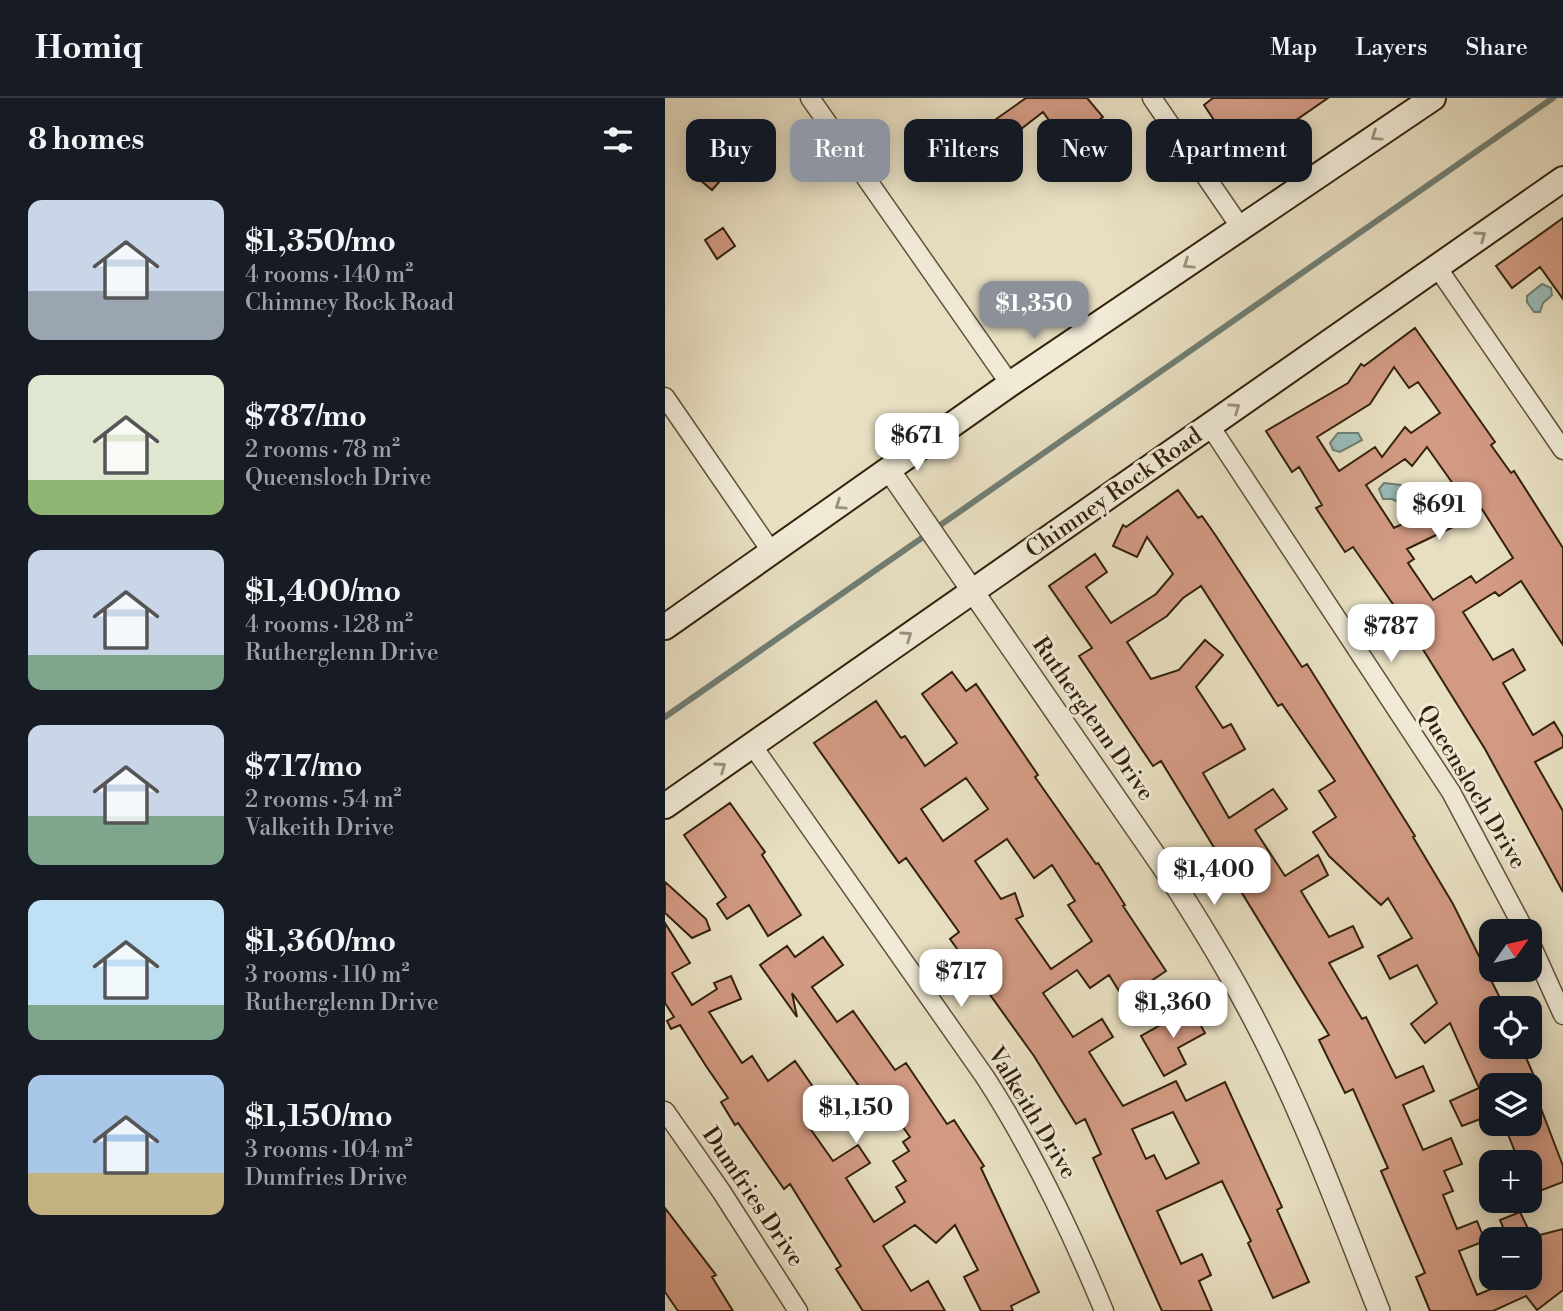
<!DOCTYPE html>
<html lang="en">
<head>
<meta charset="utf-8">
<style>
  :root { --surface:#171b24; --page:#20242c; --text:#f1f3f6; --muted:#9ea1a6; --line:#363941; --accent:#8c9099 }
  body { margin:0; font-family:"Libre Bodoni",serif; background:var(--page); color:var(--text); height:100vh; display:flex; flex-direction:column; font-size:26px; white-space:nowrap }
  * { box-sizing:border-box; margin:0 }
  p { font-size:23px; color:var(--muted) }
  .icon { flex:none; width:38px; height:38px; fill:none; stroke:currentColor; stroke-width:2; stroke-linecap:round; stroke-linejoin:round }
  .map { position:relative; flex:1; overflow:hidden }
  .sheet { display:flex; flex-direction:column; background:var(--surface); width:665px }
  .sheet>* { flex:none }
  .top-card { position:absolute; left:21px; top:21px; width:665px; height:63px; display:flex; gap:14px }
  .needle { width:46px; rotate:56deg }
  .fabs { position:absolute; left:814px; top:821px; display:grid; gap:14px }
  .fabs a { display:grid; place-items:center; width:63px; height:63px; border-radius:14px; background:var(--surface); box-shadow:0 4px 18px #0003; font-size:35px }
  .price { position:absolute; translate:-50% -60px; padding:0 16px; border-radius:14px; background:#fff; color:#222; font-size:23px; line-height:46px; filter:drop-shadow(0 2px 4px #0008) }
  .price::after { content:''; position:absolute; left:50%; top:42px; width:21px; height:16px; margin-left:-10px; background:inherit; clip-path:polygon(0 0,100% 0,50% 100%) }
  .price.selected { background:var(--accent); color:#fff }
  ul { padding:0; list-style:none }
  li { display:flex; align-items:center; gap:21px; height:175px; padding:0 28px }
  li span { display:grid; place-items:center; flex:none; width:196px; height:140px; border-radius:14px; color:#555 }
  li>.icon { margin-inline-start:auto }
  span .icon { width:84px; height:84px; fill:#fffc; stroke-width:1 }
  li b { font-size:30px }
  h2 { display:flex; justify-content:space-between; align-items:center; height:84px; padding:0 28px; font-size:30px }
  .pill { padding:0 24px; border-radius:14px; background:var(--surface); box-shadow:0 4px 18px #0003; font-size:24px; line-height:63px }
  .pill.selected { background:var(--accent); color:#fff }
  header { display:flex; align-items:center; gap:42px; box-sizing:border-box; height:98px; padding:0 35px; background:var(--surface); border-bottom:2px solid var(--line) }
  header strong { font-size:33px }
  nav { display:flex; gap:38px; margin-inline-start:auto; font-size:24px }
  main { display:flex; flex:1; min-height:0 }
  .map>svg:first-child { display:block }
</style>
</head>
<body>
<header>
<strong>Homiq</strong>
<nav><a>Map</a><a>Layers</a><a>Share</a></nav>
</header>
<main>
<section class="sheet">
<h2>8 homes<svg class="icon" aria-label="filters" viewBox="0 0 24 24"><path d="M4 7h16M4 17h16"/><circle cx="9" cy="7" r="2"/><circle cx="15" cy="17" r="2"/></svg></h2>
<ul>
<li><span style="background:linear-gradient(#c9d6e8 65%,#9aa5b1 0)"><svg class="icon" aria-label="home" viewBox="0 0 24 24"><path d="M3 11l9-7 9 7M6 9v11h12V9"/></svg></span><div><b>$1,350/mo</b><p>4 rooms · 140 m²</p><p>Chimney Rock Road</p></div></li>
<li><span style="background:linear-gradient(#dfe7d0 75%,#8fb573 0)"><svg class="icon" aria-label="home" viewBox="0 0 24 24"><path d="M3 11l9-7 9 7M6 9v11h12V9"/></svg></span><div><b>$787/mo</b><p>2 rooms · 78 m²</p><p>Queensloch Drive</p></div></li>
<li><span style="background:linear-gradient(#c9d6e8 75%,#7fa58c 0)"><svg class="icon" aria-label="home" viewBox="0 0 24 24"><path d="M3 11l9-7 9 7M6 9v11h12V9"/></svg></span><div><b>$1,400/mo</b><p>4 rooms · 128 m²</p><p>Rutherglenn Drive</p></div></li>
<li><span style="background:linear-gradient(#c9d6e8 65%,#7fa58c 0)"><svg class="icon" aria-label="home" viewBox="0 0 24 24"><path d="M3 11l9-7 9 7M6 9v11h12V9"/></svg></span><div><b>$717/mo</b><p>2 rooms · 54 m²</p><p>Valkeith Drive</p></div></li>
<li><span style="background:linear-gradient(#bfe0f5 75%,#7fa58c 0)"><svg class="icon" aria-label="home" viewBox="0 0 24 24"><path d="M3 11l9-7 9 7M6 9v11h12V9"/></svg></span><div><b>$1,360/mo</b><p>3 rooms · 110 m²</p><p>Rutherglenn Drive</p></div></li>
<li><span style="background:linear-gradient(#a9c7e8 70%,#c2b280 0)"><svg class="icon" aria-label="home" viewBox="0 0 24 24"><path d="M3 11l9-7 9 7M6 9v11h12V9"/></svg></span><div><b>$1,150/mo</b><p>3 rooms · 104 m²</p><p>Dumfries Drive</p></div></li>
</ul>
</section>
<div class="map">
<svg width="898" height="1213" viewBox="0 0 898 1213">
  <rect width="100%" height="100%" fill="#e8dfc2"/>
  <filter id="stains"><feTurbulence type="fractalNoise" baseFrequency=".00286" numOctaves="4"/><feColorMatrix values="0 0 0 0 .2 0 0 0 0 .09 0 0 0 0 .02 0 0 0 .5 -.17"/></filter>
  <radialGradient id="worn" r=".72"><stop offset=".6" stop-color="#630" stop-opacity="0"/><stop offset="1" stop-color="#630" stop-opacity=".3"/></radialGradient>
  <path fill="#98bcb8" stroke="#707e73" stroke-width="2" d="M877 186 886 190 887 197 878 205 875 214H869L862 204V198Z
    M673 335H693L697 342 675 354 668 352 665 345Z
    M719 385 736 387 744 405 739 407 727 401H718L714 391Z"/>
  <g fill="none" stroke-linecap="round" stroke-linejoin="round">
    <path stroke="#707e73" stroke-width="6" d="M0 619 888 0"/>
  </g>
  <path fill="#d29a83" stroke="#33220c" stroke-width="2" fill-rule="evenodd" d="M361 0H422L438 19 400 45 378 14 337 46 321 55 310 36Z
    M548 0H663L578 59 556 26 553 28 539 7Z
    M44 60 62 75 47 92 29 77Z
    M898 120V201L875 169 847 190 831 168Z
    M58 130 70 148 52 161 40 142Z
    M750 230 830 344 826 347 846 375 849 373 898 450V547L856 483 834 498 830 494 798 514 828 562 848 551 860 572 838 585 868 637 889 624 898 639V649L870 664 898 713V794L820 651 744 529 688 449 680 454 651 410 657 407 634 369 627 374 601 333 683 285 696 266 699 268ZM729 269 744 290 753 284 775 315 746 335 740 329 717 359 710 349 674 373 652 339 705 306ZM762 349 793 393 778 403 780 406 729 430 701 387 740 361 747 368ZM817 411 848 460 811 485 806 478 768 502 743 465 749 461 742 451 788 429Z
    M513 392 533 420 537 418 551 438 637 569 642 566 750 738 748 739 788 806 840 910H826V948H856L869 978 866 980 869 987H867L898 1068V1084L864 1097V1064H854L839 1026H864V987H826V1017L797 1028 785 1003 814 990 785 925 760 945 746 926 772 905 752 867 725 881 713 858 747 840 723 800 716 807 664 758 648 734 671 719 654 693 670 683 617 606 613 608 536 488 518 500 502 518 462 544 486 581 514 572 540 542 558 557 531 589 558 630 566 626 580 651 538 675 564 720 608 691 622 711 590 732 620 778 653 757 663 777 636 793 664 839 688 828 698 849 664 865 697 921 701 919 731 980 758 968 769 993 738 1007 758 1052 786 1040 797 1066 779 1073 788 1093 778 1097 792 1131 812 1123 820 1143 794 1153 812 1197 852 1180H864V1141H843L835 1122 855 1114 867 1139 898 1131V1192L872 1212 861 1198 828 1213H765L751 1179 760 1175 716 1073 723 1070 688 991 680 995 654 942 664 937 496 663 488 668 414 558 427 550 384 488 430 456 442 474 421 489 446 525 491 496 508 476 482 439 472 459 448 448 458 427 461 429Z
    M287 574 301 593 311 586 373 677 370 679 431 766 433 765 460 807 458 808 501 873 459 901 444 877 425 890 412 872 378 895 408 939 437 921 448 939 424 954 458 1008 511 983 521 1003 560 984 617 1109 612 1112 644 1184 608 1200 583 1145 586 1143 557 1083 492 1113 516 1166 537 1156 546 1177 534 1183 547 1213H497L428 1060 436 1056 420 1021 411 1026 369 958 285 841 294 834 241 760 234 765 149 645 211 603 236 640 240 638 260 668 292 645 257 596ZM301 680 323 711 278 743 256 711ZM342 741 369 780 387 767 410 803 403 807 427 843 386 871 351 821 358 818 350 795 336 801 310 763ZM508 1014 534 1065 501 1081 489 1057 481 1061 467 1031Z
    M65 705 100 754 97 757 136 817 103 838 84 807 62 821 52 806 61 799 19 737Z
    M0 784 41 821 45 832 27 840 0 815Z
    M0 825 25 865 7 875 27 907 52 891 49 885 66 878 76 901 44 914 77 965 87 958 103 983 130 963 151 993 154 992 162 1021 142 1026 168 1063 193 1047 205 1065 181 1080 209 1124 240 1104 231 1089 241 1083 228 1063 244 1053 238 1044 245 1039 212 993 191 1018 178 1003 193 987 127 895 132 919 95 867 122 848 130 859 158 839 178 867 147 889 172 924 188 913 230 972 241 965 282 1026 289 1022 319 1068 316 1070 374 1194 346 1208 348 1213H316L299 1179 313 1172 290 1127 271 1145 250 1127 218 1148 246 1193 263 1183 280 1213H198L171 1171 176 1168 125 1086 119 1091 73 1025 70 1027 56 1004 63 1000 41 968 15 927 6 931 2 923 9 919 0 905Z
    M526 910 540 935 513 950 521 966 499 978 476 938Z
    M0 1110 51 1177 47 1179 68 1213H13L0 1194Z"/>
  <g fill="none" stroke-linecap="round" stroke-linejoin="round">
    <defs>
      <path id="minor" d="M145 0 345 286
        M487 0 576 130
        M772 169 898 352
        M0 299 106 453
        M545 328 786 694 860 833
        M87 647 320 979C368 1053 405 1131 439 1213
        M864 842 898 917
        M0 1013 56 1093 133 1213"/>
      <path id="tertiary" d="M224 372 509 785C534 824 558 863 580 904 634 1003 673 1109 714 1213"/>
      <path id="secondary" d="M0 529 345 286 768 0
        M0 708 898 81"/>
    </defs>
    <use href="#minor" stroke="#60513a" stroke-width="21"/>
    <use href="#tertiary" stroke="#60513a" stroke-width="24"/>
    <use href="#secondary" stroke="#33220c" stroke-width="28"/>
    <use href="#minor" stroke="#f0ead7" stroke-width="18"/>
    <use href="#tertiary" stroke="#f0ead7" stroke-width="21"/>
    <use href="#secondary" stroke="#f0ead7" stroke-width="24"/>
  </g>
  <defs><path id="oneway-chevron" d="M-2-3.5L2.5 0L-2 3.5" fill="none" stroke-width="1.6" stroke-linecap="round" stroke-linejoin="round" transform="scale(1.75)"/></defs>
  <g stroke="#9b907c">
    <use href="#oneway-chevron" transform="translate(711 38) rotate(146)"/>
    <use href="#oneway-chevron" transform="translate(816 138) rotate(-35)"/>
    <use href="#oneway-chevron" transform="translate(523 166) rotate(146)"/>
    <use href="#oneway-chevron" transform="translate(570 310) rotate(-35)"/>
    <use href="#oneway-chevron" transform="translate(175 407) rotate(146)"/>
    <use href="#oneway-chevron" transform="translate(242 538) rotate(-35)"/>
    <use href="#oneway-chevron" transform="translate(56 669) rotate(-35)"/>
  </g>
  <g text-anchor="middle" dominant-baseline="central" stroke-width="6" stroke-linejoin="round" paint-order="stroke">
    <g font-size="23" fill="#33220c" stroke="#f0ead7">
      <text transform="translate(449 395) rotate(-35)">Chimney Rock Road</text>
      <text transform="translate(428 621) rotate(55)">Rutherglenn Drive</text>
      <text transform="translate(807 689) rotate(59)">Queensloch Drive</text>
      <text transform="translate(367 1015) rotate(59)">Valkeith Drive</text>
      <text transform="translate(88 1099) rotate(56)">Dumfries Drive</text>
    </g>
  </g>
  <rect width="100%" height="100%" filter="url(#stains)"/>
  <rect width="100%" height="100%" fill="url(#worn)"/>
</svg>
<div class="fabs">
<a><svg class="needle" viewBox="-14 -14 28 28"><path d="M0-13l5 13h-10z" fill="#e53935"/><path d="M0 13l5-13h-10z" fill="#9ea1a6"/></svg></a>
<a><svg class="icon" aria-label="locate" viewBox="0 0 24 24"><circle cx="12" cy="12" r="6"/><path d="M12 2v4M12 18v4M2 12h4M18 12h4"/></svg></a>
<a><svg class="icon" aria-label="layers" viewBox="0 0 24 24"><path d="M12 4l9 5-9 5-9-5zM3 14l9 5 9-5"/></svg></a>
<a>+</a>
<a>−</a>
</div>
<b class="price selected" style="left:369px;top:243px">$1,350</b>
<b class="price" style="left:252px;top:375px">$671</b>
<b class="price" style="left:774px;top:444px">$691</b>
<b class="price" style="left:726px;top:566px">$787</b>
<b class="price" style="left:549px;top:809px">$1,400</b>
<b class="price" style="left:296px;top:911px">$717</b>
<b class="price" style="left:508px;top:942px">$1,360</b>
<b class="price" style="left:191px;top:1047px">$1,150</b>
<div class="top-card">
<a class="pill">Buy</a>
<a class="pill selected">Rent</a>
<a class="pill">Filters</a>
<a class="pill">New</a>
<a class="pill">Apartment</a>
</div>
</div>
</main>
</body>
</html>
